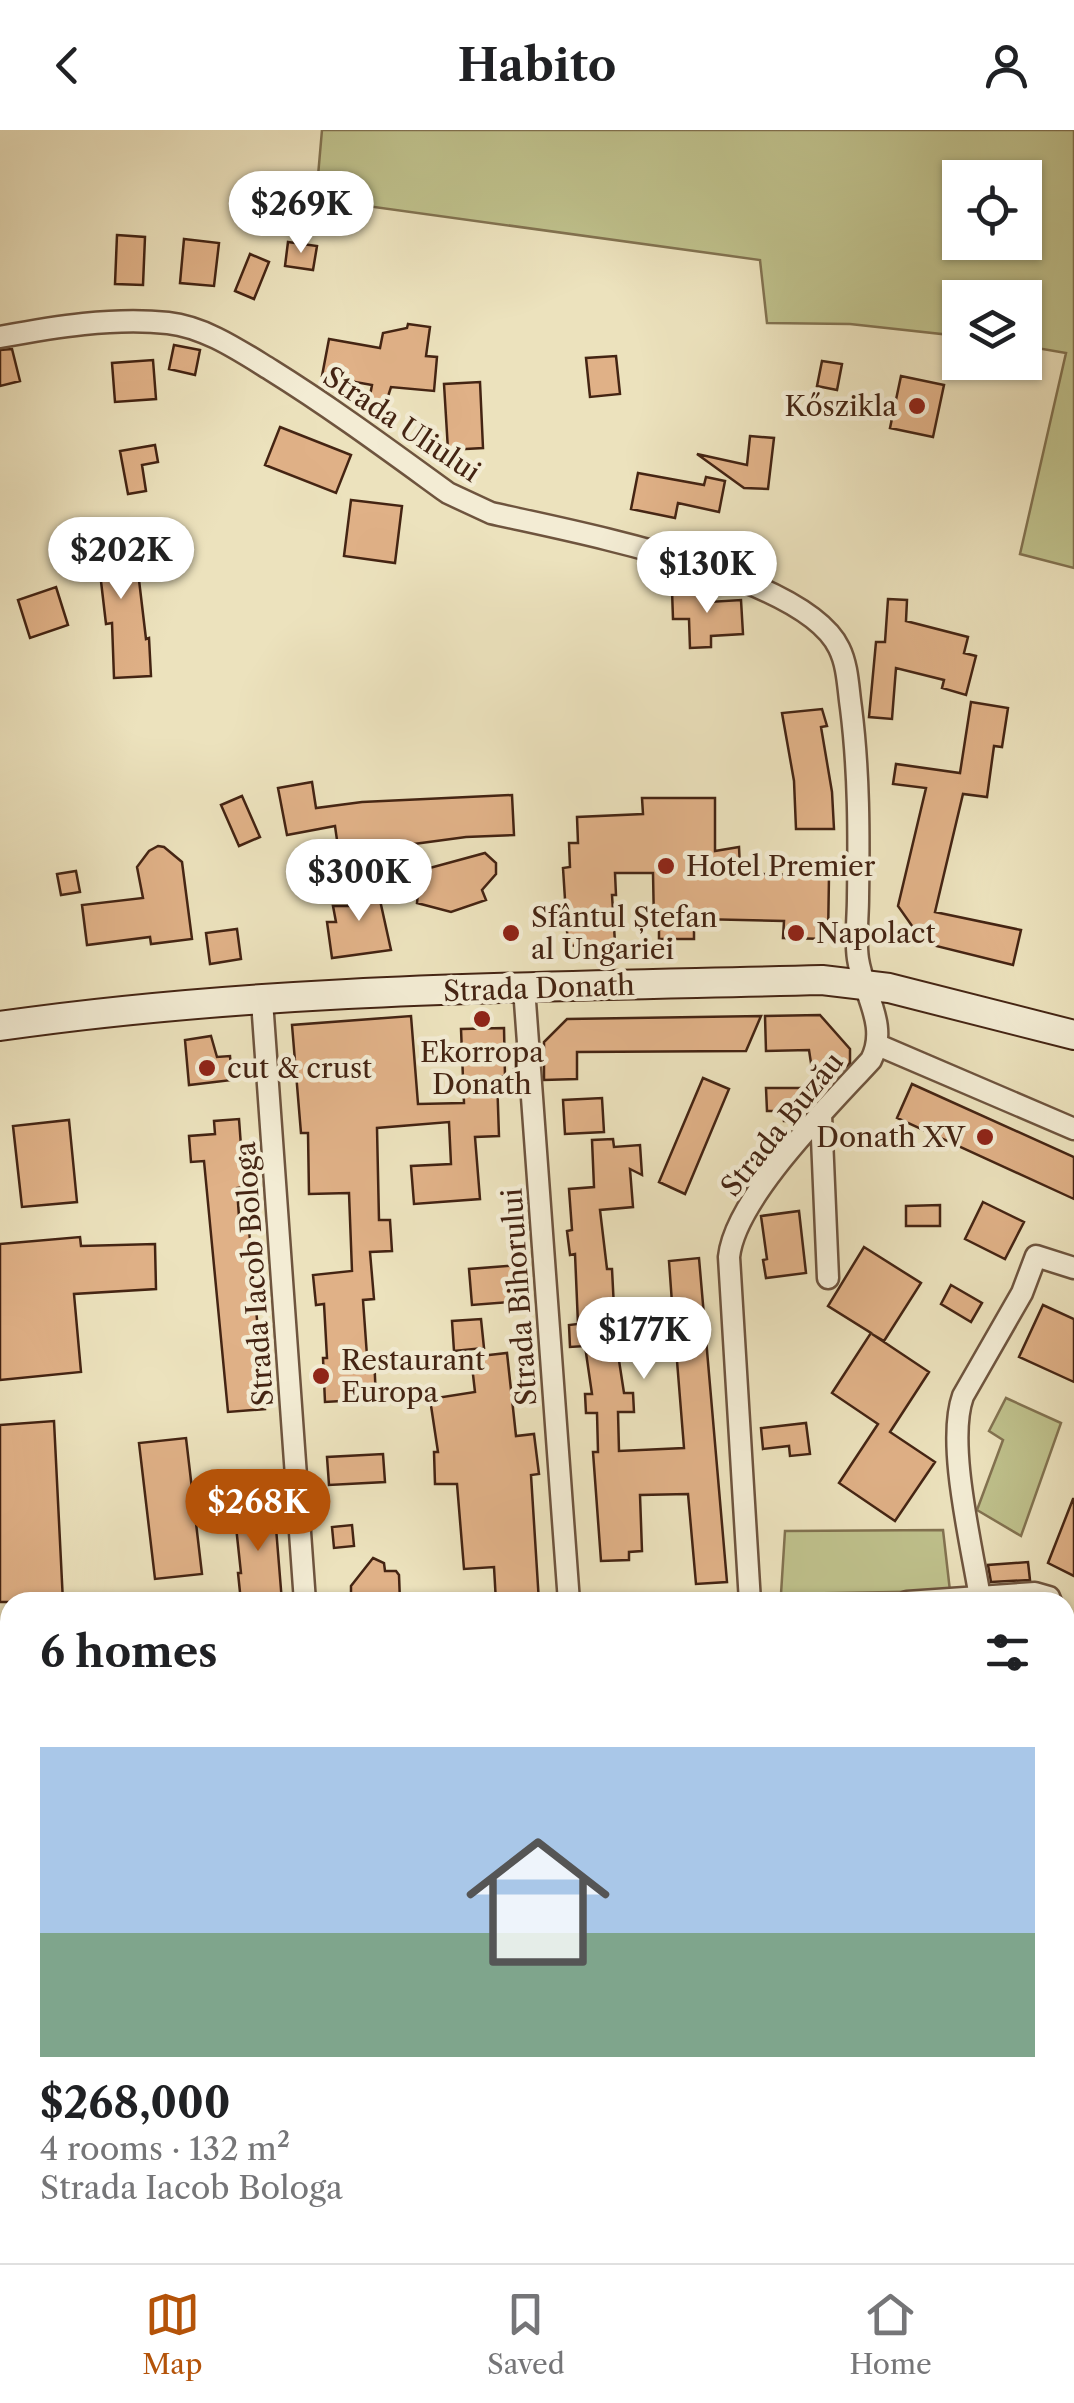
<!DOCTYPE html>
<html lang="en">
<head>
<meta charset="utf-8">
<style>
  :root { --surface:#fff; --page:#f2f2f2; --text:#202124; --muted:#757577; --line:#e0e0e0; --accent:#b45309 }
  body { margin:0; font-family:"Libre Caslon Text",serif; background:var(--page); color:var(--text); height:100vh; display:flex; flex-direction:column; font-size:38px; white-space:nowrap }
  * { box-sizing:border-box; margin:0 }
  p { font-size:32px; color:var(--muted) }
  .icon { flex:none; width:55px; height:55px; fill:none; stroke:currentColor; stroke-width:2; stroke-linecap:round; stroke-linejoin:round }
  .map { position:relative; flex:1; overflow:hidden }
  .drawer { position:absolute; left:0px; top:1462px; width:1075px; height:672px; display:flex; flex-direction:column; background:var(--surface); border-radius:30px 30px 0 0; box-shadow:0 2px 8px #0004 }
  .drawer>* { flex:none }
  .controls { position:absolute; left:942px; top:30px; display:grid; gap:20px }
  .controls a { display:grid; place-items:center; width:100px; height:100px; border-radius:0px; background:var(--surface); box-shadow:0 2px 8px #0004; font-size:50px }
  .price { position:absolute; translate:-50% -85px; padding:0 22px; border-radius:35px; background:#fff; color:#222; font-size:32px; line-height:65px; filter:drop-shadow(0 2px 5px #0008) }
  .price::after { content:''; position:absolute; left:50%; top:60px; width:30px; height:22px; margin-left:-15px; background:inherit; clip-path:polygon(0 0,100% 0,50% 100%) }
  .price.selected { background:var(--accent); color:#fff }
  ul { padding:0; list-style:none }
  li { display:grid; align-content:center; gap:20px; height:530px; padding:0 40px }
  li span { display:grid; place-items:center; height:310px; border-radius:0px; color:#555 }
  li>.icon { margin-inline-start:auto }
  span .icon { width:180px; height:180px; fill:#fffc; stroke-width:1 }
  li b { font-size:42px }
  h2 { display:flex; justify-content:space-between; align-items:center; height:120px; padding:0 40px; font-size:42px }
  header { display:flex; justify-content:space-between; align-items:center; height:130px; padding:0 40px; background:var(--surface); font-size:45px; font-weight:700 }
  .tab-bar { display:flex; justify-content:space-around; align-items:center; height:140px; border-top:2px solid var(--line); background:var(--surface); font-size:28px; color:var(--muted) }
  .tab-bar a { display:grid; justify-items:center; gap:5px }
  .tab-bar .selected { color:var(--accent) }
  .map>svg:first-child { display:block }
</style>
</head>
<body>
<header><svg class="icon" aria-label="back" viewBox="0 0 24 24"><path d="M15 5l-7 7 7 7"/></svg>Habito<svg class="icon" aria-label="person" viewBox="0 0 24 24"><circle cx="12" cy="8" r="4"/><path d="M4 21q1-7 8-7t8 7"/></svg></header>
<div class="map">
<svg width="1074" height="2133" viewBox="0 0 1074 2133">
  <rect width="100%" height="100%" fill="#ece2bd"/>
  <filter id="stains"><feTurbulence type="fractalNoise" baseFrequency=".002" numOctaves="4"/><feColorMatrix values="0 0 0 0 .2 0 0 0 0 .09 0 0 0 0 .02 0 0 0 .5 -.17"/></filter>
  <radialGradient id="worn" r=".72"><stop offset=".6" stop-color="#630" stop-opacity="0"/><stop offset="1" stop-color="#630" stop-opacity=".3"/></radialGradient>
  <path fill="#bfc18c" stroke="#827250" stroke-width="2.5" fill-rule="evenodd" d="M322 0H1074V438L1020 424 1066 223 1025 216V168H960V206L850 194 767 193 760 130 316 69ZM960 48H1025V112H960Z
    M1006 1268 1061 1293 1021 1406 977 1380 1003 1310 989 1301Z
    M943 1400 950 1461 781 1464 785 1401Z"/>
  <path fill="#e0b187" stroke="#442413" stroke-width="2.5" fill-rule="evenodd" d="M117 105 145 107 143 155 115 154Z
    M184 109 219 113 214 156 180 153Z
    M288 112 317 116 313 140 285 136Z
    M250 124 269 132 254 169 235 161Z
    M408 194 430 197 426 226 437 227 434 261 391 257 383 282 368 276 372 255 322 246 329 209 380 218 383 203 407 198Z
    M174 215 200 220 195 245 169 239Z
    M12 219 20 251 0 256V220Z
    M616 226 620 264 590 267 586 228Z
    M153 230 156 269 115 272 112 233Z
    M822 231 842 234 837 260 817 256Z
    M901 246 944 255 933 307 890 298Z
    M480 252 483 318 448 320 444 254Z
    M280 297 351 325 336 363 265 335Z
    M750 306 774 308 768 359 744 358 697 324 747 335Z
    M155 315 158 332 142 335 146 361 128 364 120 321Z
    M638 343 704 355 706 347 725 351 719 382 678 373 675 388 631 379Z
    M351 370 402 376 395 433 344 426Z
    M88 399 130 400V451L139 450 146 509 149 508 151 546 114 548 112 493 106 494 99 434H88Z
    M56 457 68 495 30 508 18 470Z
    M708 459 709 472 741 470 743 504 711 506V517L690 518 689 489H673L672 460Z
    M888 469 907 470 906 491 968 507 964 523 976 526 966 565 942 558 944 550 896 538 892 589 869 587 876 512H885Z
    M971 572 1008 578 1002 617 994 616 987 667 963 664 935 782 1021 800 1013 835 924 813 898 776 926 658 893 654 896 634 960 643Z
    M822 579 827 596 821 597 832 662 834 699H796L794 651 782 583Z
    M312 652 316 678 362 672 512 665 514 705 466 707 339 724 335 696 287 705 278 658Z
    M242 666 260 707 239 716 221 675Z
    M642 668H715V721L739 717 740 738H760L759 744 829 746 828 809 783 808 784 791 698 789V792L694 793V809H659V794H654L653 743H615L616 765H612L615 813 568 816 563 738 570 737 569 713H578L577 687 643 684Z
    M158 716 164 717 182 732 192 809 151 814 150 807 87 815 82 775 143 768 137 737 149 721Z
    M485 723 496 733V744L482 760 486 770 451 782 417 773 418 762 400 746Z
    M76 741 80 762 61 765 57 744Z
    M376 752 391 820 332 828 327 792H336L333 776H349L345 760Z
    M237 799 241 829 210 834 206 803Z
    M820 885 850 919V933L838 945 813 946 809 920 766 921 765 886Z
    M411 886 418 974 464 973 461 899 504 898 505 946 497 947 499 1006 475 1007 480 1069 414 1074 411 1036 451 1034 449 992 377 998 379 1090H390L392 1121 370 1122 374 1169 363 1170 367 1226H374L376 1269 325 1272 323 1228H327L324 1174 316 1175 313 1145 352 1141 349 1063 309 1064 308 1003H301L292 895Z
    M761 886 746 921 577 922V949L544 950V912L567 889Z
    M211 906 217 927 230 926 232 950 189 955 185 910Z
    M703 948 729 959 685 1064 659 1052Z
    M912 954 1074 1027V1069L897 988Z
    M766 958H802L803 984 796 991H784V981H767Z
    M602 968 604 1002 565 1004 563 970Z
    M239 989 244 1057 237 1058 240 1101 249 1100 265 1279 228 1282 204 1031 191 1032 189 1006 215 1004 214 991Z
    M69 990 77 1072 22 1077 13 996Z
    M613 1009 614 1017 640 1015 642 1045 630 1039 633 1077 600 1080 607 1139H612L614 1178 672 1173 669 1131 699 1128 727 1452 696 1454 688 1364 640 1365 642 1421 629 1422V1430L601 1431 593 1322H598L597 1283H586L585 1264H592L585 1216 570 1217 569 1195 578 1194 575 1124 570 1125 567 1101 572 1100 569 1059 594 1057 592 1010ZM675 1206 684 1318 619 1321 618 1282H634L633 1263H624L616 1211Z
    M983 1072 1024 1092 1005 1129 965 1109Z
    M940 1075V1096H906V1076Z
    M799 1081 806 1143 766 1148 763 1130 767 1129 761 1086Z
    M80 1107 81 1116 155 1114 156 1159 74 1164 81 1242 0 1250V1114Z
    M864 1117 921 1153 884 1211 872 1204 929 1242 890 1302 935 1332 895 1391 839 1353 878 1294 832 1263 871 1203 828 1176Z
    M520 1135 523 1171 472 1175 469 1139Z
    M951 1155 982 1173 971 1192 941 1174Z
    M1043 1175 1074 1189V1252L1019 1227Z
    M481 1189 484 1218 454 1221 452 1191Z
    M507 1223 516 1306 534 1304 539 1344 531 1345 539 1472H496L494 1437 464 1439 457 1354H435L434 1322H438L430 1269 475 1262 471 1227Z
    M54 1291 63 1472H0V1295Z
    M806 1293 810 1324 790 1326 789 1316 763 1319 761 1298Z
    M186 1308 202 1444 155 1449 139 1313Z
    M383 1324 385 1352 329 1355 327 1327Z
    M1073 1369H1074V1446L1048 1433Z
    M274 1373 282 1472H241L238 1443H241L234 1378Z
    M352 1395 354 1416 334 1418 332 1397Z
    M373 1428 384 1433 385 1441H396L399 1445 400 1472H351V1456Z
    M1028 1432 1030 1450 991 1452 988 1435Z"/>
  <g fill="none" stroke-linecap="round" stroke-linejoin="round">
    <defs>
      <path id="street" d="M0 207C54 197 113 187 168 193 205 197 240 221 271 240 332 278 390 321 448 363L491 383C569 401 804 444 839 518 848 536 848 558 851 578 859 641 859 704 858 768 858 788 855 809 858 829 863 864 889 895 871 930 829 976 735 1068 729 1127L750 1472
        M524 858 569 1472
        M262 871 305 1472
        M878 915 1074 999
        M821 985 828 1148
        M980 1468C972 1416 946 1313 963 1266L1022 1163 1036 1126 1074 1138
        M907 1472 1035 1463 1049 1467 1051 1472
        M1065 1942 1074 2078
        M0 2101 10 2100
        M195 2125V2133
        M761 2125 762 2133"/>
      <path id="secondary" d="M0 896C272 857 548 857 822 850L889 858 1074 905
        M1065 1681 1074 1682
        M0 1754 10 1753"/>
    </defs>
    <use href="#street" stroke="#6e543e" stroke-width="25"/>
    <use href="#secondary" stroke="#442413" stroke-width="32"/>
    <use href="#street" stroke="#f3ecd4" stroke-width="20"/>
    <use href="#secondary" stroke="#f3ecd4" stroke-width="28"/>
  </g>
  <g fill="#8f2418" stroke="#f3ecd4" stroke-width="4">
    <circle cx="917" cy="276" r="10"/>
    <circle cx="666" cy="736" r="10"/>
    <circle cx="511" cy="803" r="10"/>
    <circle cx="796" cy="803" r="10"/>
    <circle cx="482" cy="889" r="10"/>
    <circle cx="207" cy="938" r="10"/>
    <circle cx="985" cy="1007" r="10"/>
    <circle cx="321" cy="1246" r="10"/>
  </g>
  <g text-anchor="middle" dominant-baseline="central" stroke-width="9" stroke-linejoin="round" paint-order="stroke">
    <g font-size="28" fill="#442413" stroke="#f3ecd4" text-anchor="start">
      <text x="897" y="276" text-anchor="end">Kőszikla</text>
      <text x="686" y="736">Hotel Premier</text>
      <text x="531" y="787">Sfântul Ștefan<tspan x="531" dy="32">al Ungariei</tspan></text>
      <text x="816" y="803">Napolact</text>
      <text x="482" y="922" text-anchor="middle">Ekorropa<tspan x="482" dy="32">Donath</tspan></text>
      <text x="227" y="938">cut &amp; crust</text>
      <text x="965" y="1007" text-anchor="end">Donath XV</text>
      <text x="341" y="1230">Restaurant<tspan x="341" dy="32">Europa</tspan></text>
    </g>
    <g font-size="28" fill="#442413" stroke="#f3ecd4">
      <text transform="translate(402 294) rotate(34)">Strada Uliului</text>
      <text transform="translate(539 858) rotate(-2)">Strada Donath</text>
      <text transform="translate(782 994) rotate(-51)">Strada Buzău</text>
      <text transform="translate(254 1144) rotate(-94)">Strada Iacob Bologa</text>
      <text transform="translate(519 1167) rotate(-94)">Strada Bihorului</text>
    </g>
  </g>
  <rect width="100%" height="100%" filter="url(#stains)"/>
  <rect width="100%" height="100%" fill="url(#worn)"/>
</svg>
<div class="controls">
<a><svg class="icon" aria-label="locate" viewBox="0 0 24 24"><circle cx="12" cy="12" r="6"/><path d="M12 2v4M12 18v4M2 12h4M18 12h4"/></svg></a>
<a><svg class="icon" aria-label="layers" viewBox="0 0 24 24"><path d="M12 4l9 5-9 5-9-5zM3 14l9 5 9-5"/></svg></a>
</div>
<b class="price" style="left:301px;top:126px">$269K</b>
<b class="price" style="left:121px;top:472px">$202K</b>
<b class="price" style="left:707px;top:486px">$130K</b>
<b class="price" style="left:359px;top:794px">$300K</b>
<b class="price" style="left:644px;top:1252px">$177K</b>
<b class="price selected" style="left:258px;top:1424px">$268K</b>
<section class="drawer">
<h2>6 homes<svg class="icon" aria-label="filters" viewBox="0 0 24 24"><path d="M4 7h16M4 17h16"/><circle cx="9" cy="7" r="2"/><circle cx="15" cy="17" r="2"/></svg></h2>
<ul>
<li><span style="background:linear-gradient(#a9c7e8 60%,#7fa58c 0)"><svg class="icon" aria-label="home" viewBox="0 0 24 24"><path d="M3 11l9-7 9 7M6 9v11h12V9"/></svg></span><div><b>$268,000</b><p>4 rooms · 132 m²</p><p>Strada Iacob Bologa</p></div></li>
</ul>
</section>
</div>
<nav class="tab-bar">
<a class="selected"><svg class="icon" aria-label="map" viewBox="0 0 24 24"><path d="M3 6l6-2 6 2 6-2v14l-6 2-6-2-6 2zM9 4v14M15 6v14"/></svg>Map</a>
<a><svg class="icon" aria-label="saved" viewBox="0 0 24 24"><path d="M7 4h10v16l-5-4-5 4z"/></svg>Saved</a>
<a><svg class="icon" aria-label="home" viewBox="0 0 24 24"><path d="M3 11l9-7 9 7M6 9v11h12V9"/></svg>Home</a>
</nav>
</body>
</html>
